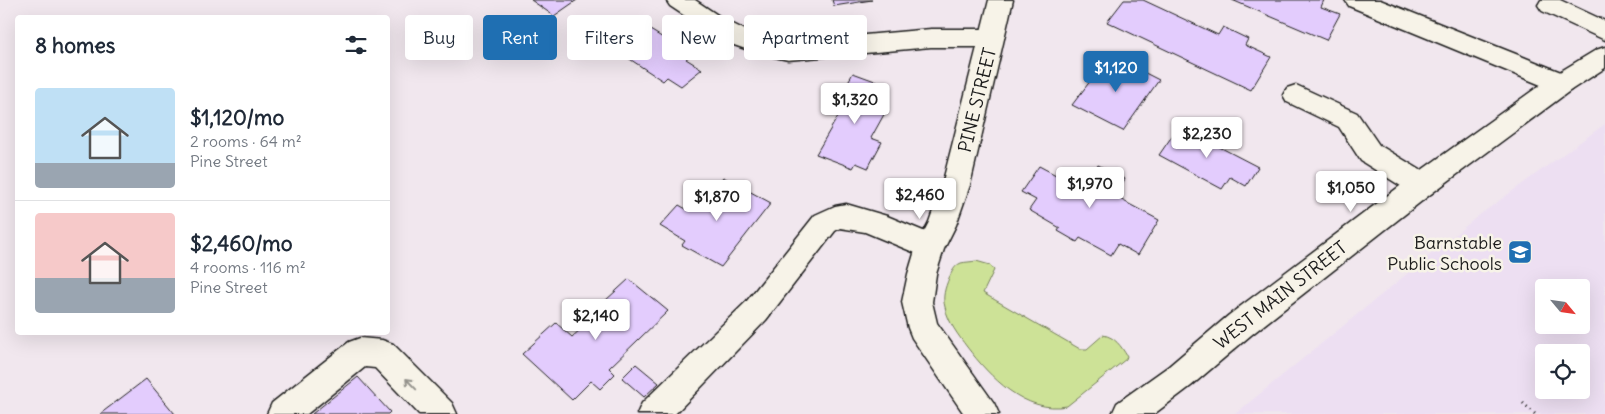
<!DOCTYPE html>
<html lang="en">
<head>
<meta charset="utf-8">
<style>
  :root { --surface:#fff; --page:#f6f6f7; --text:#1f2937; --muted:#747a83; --line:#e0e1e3; --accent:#1f6fb2 }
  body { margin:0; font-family:Delius,sans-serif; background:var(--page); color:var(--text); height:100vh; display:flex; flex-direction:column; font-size:19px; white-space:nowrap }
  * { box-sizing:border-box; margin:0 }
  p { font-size:16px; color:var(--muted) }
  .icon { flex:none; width:28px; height:28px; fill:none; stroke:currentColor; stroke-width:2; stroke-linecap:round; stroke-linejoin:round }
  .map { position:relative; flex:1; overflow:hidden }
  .sheet { position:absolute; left:15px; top:15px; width:375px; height:320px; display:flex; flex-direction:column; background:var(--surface); border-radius:5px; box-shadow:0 5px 20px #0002 }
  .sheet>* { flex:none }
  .top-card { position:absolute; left:405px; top:15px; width:475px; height:45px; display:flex; gap:10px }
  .needle { width:32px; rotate:119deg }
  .buttons { position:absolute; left:1535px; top:279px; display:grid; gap:10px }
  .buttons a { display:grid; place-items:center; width:55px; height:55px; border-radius:5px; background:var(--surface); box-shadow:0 5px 20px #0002; font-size:25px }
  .price { position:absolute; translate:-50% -42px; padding:0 11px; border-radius:5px; background:#fff; color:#222; font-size:16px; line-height:32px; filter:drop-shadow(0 1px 2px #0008) }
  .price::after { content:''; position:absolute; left:50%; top:30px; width:15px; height:11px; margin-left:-8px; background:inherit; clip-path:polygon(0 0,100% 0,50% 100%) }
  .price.current { background:var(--accent); color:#fff }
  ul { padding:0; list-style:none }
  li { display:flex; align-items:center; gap:15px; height:125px; padding:0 20px }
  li+li { border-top:1px solid var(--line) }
  li span { display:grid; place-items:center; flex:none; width:140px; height:100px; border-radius:5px; color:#555 }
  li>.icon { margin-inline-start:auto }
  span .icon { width:60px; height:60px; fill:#fffc; stroke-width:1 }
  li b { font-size:21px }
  h2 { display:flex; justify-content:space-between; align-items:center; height:60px; padding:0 20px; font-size:21px }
  .pill { padding:0 18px; border-radius:5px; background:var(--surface); box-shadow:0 5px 20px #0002; font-size:18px; line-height:45px }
  .pill.current { background:var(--accent); color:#fff }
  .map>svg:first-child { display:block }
</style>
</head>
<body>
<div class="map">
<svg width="1605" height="414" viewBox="0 0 1605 414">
  <rect width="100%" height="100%" fill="#f1e7ee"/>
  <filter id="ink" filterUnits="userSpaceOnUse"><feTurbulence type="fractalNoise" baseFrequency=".02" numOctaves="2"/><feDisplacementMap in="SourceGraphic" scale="10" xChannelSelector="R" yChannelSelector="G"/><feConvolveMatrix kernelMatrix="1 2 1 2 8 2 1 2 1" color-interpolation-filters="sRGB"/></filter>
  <g filter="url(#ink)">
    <path fill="#eddff2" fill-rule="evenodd" d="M1605 124V414H1235L1478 216ZM1544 288H1581V325H1544ZM1544 352H1581V390H1544Z"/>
    <path fill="#cde297" stroke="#747f5a" d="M976 261 990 265 994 270 983 293 1080 349H1087L1103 335C1115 337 1121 346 1127 356L1126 359 1067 406C1025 414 990 377 967 347 958 335 948 322 945 307 942 297 945 288 949 278 952 272 954 266 961 263 965 262 971 262 976 261Z"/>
    <path fill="#e3ccfd" stroke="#1c1c1c" d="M531 0H577L554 16Z
      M832 0H872L834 6Z
      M1124 0H1143L1218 35 1223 27 1248 39 1245 45 1271 57 1251 90 1107 22Z
      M1232 0H1324L1321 7 1340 14 1326 40Z
      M624 23 635 30 642 25 691 55 686 59 702 69 681 86 667 77 663 81 616 50 621 47 606 37Z
      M1110 55 1159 80 1123 131 1072 105Z
      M853 73 883 84 872 104 887 109 871 138 882 142 868 168 856 163 853 168 816 154 848 99 840 96Z
      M1179 126 1258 167 1246 186 1230 177 1222 189 1159 155Z
      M1098 165 1125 179 1114 196 1159 220 1138 255 1118 244 1111 255 1080 238 1077 242 1058 231 1060 228 1029 210 1036 200 1021 192 1039 166 1056 175 1061 167 1087 182Z
      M723 177 771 203 721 267 682 245 685 241 660 226 679 205 686 209 697 196 714 205 722 196 712 190Z
      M629 279 668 311 609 368 615 374 600 389 591 381 572 400 522 354 556 323 572 337 608 305 605 301Z
      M636 364 659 383 644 397 622 378Z
      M358 377 390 412 388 414H312Z
      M146 379 175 414H100Z"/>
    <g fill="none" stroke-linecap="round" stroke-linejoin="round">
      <defs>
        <path id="minor" d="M666 0H695L725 20 751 33 788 42 931 29H992L1001 32 1004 38 1001 44 992 47H931L788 60 757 53 734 45 709 32 670 6Z
          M1345 0H1380L1571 76 1574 83 1571 90 1562 93 1553 90 1349 6Z
          M1541 0H1560L1605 21V40L1542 11 1538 5Z
          M1296 85 1357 113 1379 145 1432 177 1436 185 1432 193 1422 196 1412 193 1361 161 1339 127 1287 102 1283 95 1287 88Z
          M846 204 887 216 940 238 944 247 940 256 930 259 865 232 840 228 835 231 766 320 675 414H637L642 403 746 302 815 215 835 206Z
          M360 338 382 340 393 344 452 403 457 414H419L375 368 365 367 307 414H267L272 403 349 342Z"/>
        <path id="major" d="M989 0H1013L970 185 956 225 944 249 936 274 932 302 937 323 994 403 999 414H964L912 338 908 328 902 302 908 274 916 247 929 222 942 185Z
          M1605 47V68L1571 90 1432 193 1251 335 1191 386 1154 414H1112L1117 403 1169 366 1229 315 1412 177 1553 76 1596 50Z"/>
      </defs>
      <use href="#minor" stroke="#1c1c1c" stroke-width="3"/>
      <use href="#major" stroke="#1c1c1c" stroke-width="3"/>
      <path stroke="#1c1c1c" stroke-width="3" stroke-dasharray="1 4" stroke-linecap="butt" d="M1523 403 1535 414"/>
      <use href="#minor" fill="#f7f3e8" fill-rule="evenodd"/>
      <use href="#major" fill="#f7f3e8" fill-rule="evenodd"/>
    </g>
    <defs><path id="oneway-shaft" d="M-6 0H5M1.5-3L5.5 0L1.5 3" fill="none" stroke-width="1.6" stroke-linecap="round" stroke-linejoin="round" transform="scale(1.25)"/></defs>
    <use stroke="#94928c" href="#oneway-shaft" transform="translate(411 384) rotate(-134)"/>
  </g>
  <defs>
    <symbol id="school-square" viewBox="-11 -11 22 22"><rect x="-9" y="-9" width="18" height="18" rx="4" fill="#1f6fb2" stroke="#f7f3e8"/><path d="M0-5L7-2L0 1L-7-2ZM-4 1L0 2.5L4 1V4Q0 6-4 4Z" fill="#fff"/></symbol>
  </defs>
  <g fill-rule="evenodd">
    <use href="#school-square" x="1506" y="238" width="28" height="28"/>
  </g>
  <g text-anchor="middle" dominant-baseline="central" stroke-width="5" stroke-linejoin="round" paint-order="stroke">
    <g font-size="18" fill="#1c1c1c" stroke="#f7f3e8">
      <text transform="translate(977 100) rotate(-76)">PINE STREET</text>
      <text transform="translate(1280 295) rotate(-38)">WEST MAIN STREET</text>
    </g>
    <g font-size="18" fill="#1c1c1c" stroke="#f7f3e8" text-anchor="end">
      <text x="1502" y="242">Barnstable<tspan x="1502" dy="21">Public Schools</tspan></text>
    </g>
  </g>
</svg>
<div class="buttons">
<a><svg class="needle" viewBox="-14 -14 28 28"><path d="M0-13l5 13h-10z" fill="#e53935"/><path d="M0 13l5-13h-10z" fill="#747a83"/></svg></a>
<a><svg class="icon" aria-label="locate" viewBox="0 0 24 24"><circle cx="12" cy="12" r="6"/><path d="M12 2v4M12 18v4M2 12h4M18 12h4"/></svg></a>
</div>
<b class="price current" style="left:1116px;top:93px">$1,120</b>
<b class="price" style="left:855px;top:125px">$1,320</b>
<b class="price" style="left:1207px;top:159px">$2,230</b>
<b class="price" style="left:1090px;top:209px">$1,970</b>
<b class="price" style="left:1351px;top:213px">$1,050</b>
<b class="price" style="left:920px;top:220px">$2,460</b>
<b class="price" style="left:717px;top:222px">$1,870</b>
<b class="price" style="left:596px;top:341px">$2,140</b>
<div class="top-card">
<a class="pill">Buy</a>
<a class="pill current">Rent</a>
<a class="pill">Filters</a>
<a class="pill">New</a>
<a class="pill">Apartment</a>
</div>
<section class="sheet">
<h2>8 homes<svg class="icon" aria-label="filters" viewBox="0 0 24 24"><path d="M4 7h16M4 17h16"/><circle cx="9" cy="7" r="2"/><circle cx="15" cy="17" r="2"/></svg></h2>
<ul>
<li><span style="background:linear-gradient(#bfe0f5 75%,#9aa5b1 0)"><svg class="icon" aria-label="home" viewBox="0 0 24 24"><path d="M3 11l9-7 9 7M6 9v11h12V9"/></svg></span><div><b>$1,120/mo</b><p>2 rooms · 64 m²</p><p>Pine Street</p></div></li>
<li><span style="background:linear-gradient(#f6c9c9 65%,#9aa5b1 0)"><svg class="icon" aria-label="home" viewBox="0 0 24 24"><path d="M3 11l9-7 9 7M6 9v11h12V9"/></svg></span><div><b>$2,460/mo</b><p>4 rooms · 116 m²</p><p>Pine Street</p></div></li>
</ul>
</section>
</div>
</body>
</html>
